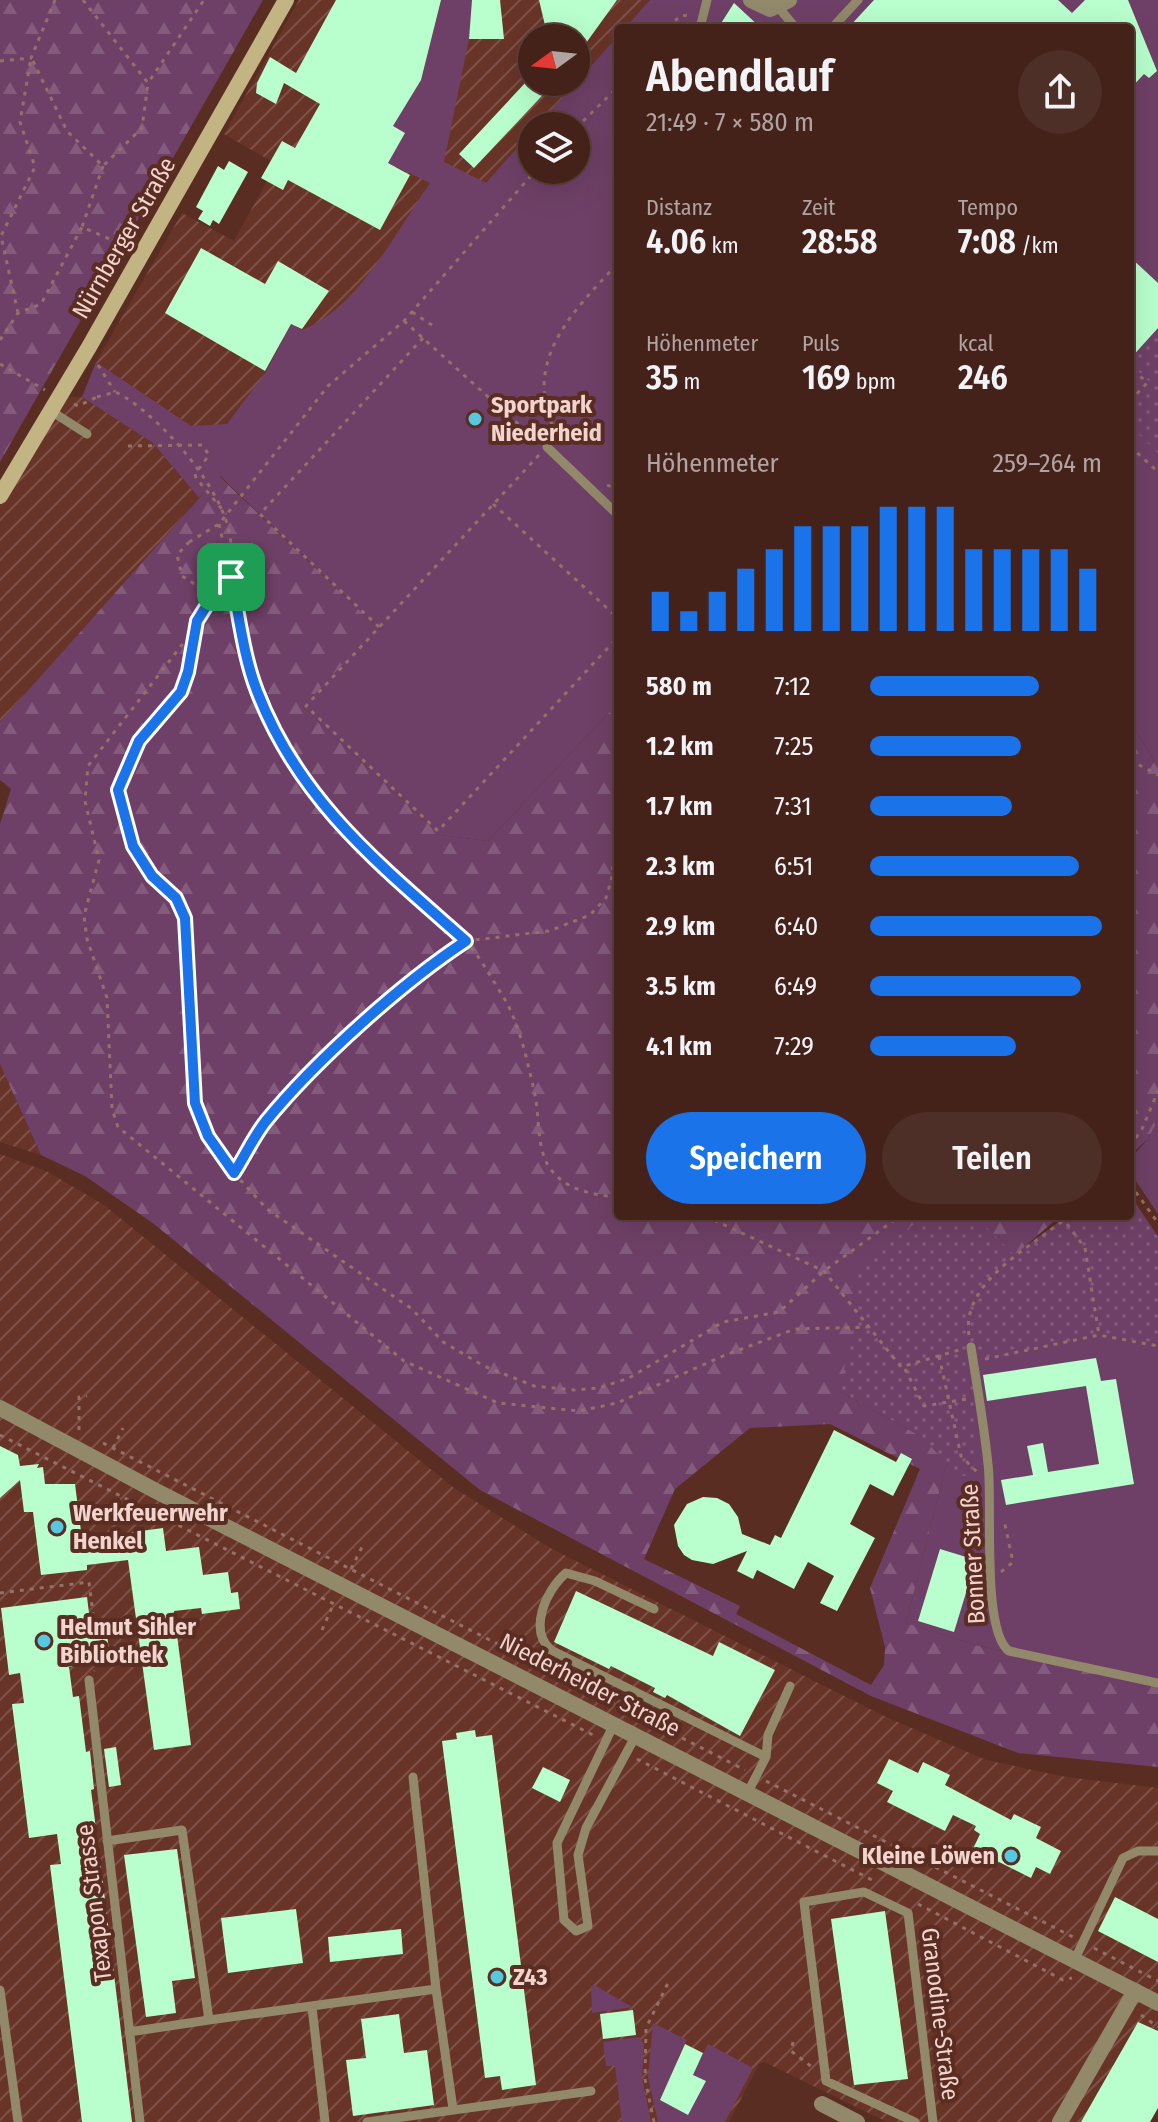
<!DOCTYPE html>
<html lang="de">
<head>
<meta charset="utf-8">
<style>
  :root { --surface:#44221a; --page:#4e2f27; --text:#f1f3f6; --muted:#afa4a2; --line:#5c3f39; --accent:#1a73e8 }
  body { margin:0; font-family:"Fira Sans Condensed",sans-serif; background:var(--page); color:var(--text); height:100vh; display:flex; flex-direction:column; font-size:30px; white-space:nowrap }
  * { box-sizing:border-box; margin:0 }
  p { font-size:26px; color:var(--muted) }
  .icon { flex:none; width:44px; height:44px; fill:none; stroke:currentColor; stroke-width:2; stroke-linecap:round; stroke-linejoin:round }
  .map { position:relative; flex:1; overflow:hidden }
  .side { position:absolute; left:614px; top:24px; width:520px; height:1196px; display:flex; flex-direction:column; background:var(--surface); border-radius:8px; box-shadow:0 8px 32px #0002,0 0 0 2px var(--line) }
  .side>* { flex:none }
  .needle { width:52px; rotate:255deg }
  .controls { position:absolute; left:518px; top:24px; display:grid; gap:16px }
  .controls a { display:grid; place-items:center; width:72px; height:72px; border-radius:50%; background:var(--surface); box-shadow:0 8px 32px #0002,0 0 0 2px var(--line); font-size:40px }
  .pin { position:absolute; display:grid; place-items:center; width:68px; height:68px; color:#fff; margin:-34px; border-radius:16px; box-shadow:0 4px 12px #0006 }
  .round { display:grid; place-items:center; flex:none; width:84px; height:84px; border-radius:42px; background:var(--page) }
  .overview { display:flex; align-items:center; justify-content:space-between; height:136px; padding:0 32px }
  h1 { font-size:44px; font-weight:600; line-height:60px }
  .figures { display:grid; grid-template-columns:repeat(3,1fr); gap:12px; height:136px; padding:8px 32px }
  .figures div { display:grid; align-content:center }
  .figures b { font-size:34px; font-weight:600 }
  .figures small { font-size:22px; font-weight:400 }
  .figures p { font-size:22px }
  .chart { height:224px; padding:16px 32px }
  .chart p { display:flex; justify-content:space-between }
  .chart svg { width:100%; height:144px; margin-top:8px; stroke:var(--accent); stroke-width:6 }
  .button { display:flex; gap:16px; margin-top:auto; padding:16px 32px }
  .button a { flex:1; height:92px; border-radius:48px; background:var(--accent); color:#fff; font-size:32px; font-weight:600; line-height:92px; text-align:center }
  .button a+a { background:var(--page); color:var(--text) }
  ul { padding:0 32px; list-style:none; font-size:26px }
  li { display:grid; grid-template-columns:128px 96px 1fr; align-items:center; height:60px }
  li i { height:20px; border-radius:10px; background:var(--accent) }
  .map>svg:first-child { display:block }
  .industrial { fill:url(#industrial-furrows); fill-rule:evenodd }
  .grass { fill:#6f4067 }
  .forest { fill:url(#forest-firs); fill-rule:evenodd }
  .park { fill:url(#park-dots) }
  .building { fill:#b8ffcd }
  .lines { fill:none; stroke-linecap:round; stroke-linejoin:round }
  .path { stroke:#966f66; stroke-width:3; stroke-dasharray:4 6; stroke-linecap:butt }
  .service { stroke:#92896b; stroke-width:9 }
  .minor { stroke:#92896b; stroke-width:16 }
  .tertiary { stroke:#92896b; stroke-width:16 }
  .secondary { stroke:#c3b484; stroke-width:16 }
  .path-bridge { stroke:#966f66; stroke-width:3; stroke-dasharray:4 6; stroke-linecap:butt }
  .route-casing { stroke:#fff; stroke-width:16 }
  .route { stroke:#1a73e8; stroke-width:10 }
  .poi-dot { fill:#56c9e1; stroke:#5a2d23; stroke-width:3 }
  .labels { text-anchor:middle; stroke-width:8; stroke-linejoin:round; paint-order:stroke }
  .street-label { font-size:24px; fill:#f1d4cd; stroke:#5a2d23 }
  .poi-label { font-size:24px; font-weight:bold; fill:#f1d4cd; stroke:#5a2d23; text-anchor:start }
</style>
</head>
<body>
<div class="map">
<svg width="1158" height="2122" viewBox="0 0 1158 2122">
  <defs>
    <pattern id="industrial-furrows" width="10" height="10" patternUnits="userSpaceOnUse" patternTransform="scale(2)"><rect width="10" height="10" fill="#693428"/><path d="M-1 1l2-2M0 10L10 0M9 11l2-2" fill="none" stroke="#7f5046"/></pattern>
    <pattern id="forest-firs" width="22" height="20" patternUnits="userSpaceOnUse" patternTransform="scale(2)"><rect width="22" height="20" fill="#6f4067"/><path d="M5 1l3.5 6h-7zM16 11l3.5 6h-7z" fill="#845b7c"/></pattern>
    <pattern id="park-dots" width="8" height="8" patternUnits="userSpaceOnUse" patternTransform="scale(2)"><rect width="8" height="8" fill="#6f4067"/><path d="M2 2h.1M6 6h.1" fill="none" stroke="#845b7c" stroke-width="1.8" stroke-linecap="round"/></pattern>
  </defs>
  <rect width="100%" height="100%" fill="#5a2d23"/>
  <path class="industrial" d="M299 0H657L632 28H618V43L543 126H532V139L231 466 191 426 96 362 182 213 234 241 267 181 271 161 224 134ZM532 38H576V82H532Z
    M61 397H82L153 443 199 498 0 722V501Z
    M0 1064 41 1155 0 1142Z
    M0 1154 48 1172 104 1205 454 1488 552 1549 886 1717 986 1760 1066 1777 1158 1788V2107L1149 2122H887L764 2062 759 2064 729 2122H0Z"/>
  <path class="grass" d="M441 0H472L469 39 444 162 486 183 532 131V170H576V126H537L618 36V703L488 841 440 835 303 707 376 626 220 476 199 498 153 443 82 397 96 362 191 426 227 424 266 372 291 324 302 330C358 309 396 231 430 183L388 163 393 126 421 80Z
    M650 0H1158V768L1130 720V28H625Z
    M1158 1120V1214L1130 1172V1159L1148 1139Z
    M1130 1195 1158 1237V1687L975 1645 906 1623 947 1462 850 1336 1014 1256 1067 1216H1130Z
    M591 1986H596L639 2011 633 2007 592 2013Z
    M653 2023 687 2040 677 2060 695 2069 708 2044 753 2068 725 2122H658L648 2077Z
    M639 2037 644 2044 642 2078 651 2122H622L615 2066H606L603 2042Z"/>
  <path class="forest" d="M0 0H263L0 462Z
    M219 476 377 627 303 707 440 835 488 841 618 703V1216H1060L1014 1256 839 1391 922 1437 947 1462 906 1623 975 1645 1158 1687V1767L1018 1753 871 1696 480 1490 154 1224 85 1176 41 1155 0 1064V824L11 789 0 780V722ZM830 1424 920 1469 870 1588 885 1647 884 1665 871 1685 736 1614 740 1606 644 1559 675 1489 750 1428Z
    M1130 720 1158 768V1120L1148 1139 1130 1155Z"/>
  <path class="park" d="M1158 328V453L1130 426V406L1151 383 1136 369 1130 371V359Z
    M1130 1195 1158 1237V1343L1099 1335 973 1362 978 1476H958L922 1437 839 1391 854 1323 856 1267 925 1216H975L1014 1255 1067 1216H1130Z"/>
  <path class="building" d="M336 0H441L421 80 393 126 405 133 388 163 410 175 380 230 288 180 283 190 261 178 282 141 295 148 320 104 284 83 276 104 256 93 257 83 270 57 296 73Z
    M472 0H500L504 39H469Z
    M539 0H617L576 57V38H548Z
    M874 0H1058L1072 13 1085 0H1128L1157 71 1149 78 1144 74 1130 89V28H848Z
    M734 3 761 28H718Z
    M526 82H555L474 168 459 154Z
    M229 161 248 172 219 224 213 220 210 226 198 219 203 211 196 207 218 166 224 170Z
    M201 248 265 284 278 261 329 291 302 329 291 324 265 371 165 313Z
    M1130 257 1158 283V328L1130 359Z
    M1096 1358 1101 1381 1116 1379 1134 1484 1006 1505 1001 1480 1033 1475 1027 1446 1043 1443 1048 1472 1099 1464 1086 1386 987 1401 983 1375Z
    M834 1430 896 1462 901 1453 912 1459 893 1496 870 1484 850 1524 875 1538 837 1611 820 1603 834 1576 808 1562 794 1589 757 1570 753 1579 737 1571 747 1551 713 1564 692 1560 684 1555 678 1546 674 1525 687 1504 703 1497 717 1498 729 1504 738 1517 742 1534 770 1545 775 1535 781 1538Z
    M0 1446 18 1455 20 1466 39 1464 37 1468 43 1467 45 1484H75L82 1539 163 1528 166 1551 199 1547 203 1575 228 1572 231 1593 238 1592 240 1609 202 1614 201 1608 174 1611 191 1745 154 1750 128 1560 87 1565V1570L41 1575 33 1512H24L20 1480 0 1498Z
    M940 1549 976 1560 954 1632 918 1621Z
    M576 1591 713 1656 719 1642 775 1670 740 1736 667 1695 665 1698 653 1692 655 1688 611 1666 609 1669 554 1642Z
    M87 1597 91 1629 106 1627 110 1658 69 1667 73 1697 79 1696 86 1752 90 1751 94 1789 91 1790 96 1829 93 1830 97 1859H100L132 2122H82L50 1865 61 1864 57 1834 29 1838 12 1704 24 1703 20 1673 9 1675 1 1608Z
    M475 1730 476 1737 492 1735 536 2085 502 2090 500 2076 485 2078 442 1741 457 1739 456 1733Z
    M116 1747 121 1785 109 1787 104 1749Z
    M889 1759 918 1773 923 1762 950 1775 945 1785 1011 1820 1014 1814 1041 1827 1036 1838 1061 1851 1050 1874 1036 1867 1031 1878 973 1849 980 1834 974 1830 976 1826 953 1815 945 1831 887 1802 893 1791 877 1783Z
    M543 1767 570 1780 560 1802 532 1788Z
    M177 1849 195 1978 172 1981 176 2013 146 2017 124 1855Z
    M1115 1897 1158 1919V1962L1098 1931Z
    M296 1909 303 1963 228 1973 221 1918Z
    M885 1911 908 2079 854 2085 831 1919Z
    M401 1929 403 1954 330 1962 328 1937Z
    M633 2010 636 2035 603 2039 600 2014Z
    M399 2014 404 2053 427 2050 434 2105 353 2116 346 2060 366 2058 361 2019Z
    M1138 2022 1158 2031V2108L1150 2122H1081Z
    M685 2044 703 2053 693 2075 706 2081 688 2115 660 2100Z"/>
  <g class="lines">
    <path class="path" d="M83 0 148 83 204 0
      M668 28 680 16 690 15
      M0 61 31 58 55 0
      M33 61 67 131 103 166 142 128 148 83
      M576 128 618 87
      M103 166 82 227 128 247
      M412 312 435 327
      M18 313 1 236 35 167 20 122 31 58
      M404 321 537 441
      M0 340 18 313 41 304 82 227
      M0 364 45 390
      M98 365 115 392
      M1130 401 1147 383 1136 372
      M74 404 78 406 97 397
      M561 442C516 366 570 315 618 263
      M128 446 202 445 209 455 195 474 196 478 226 514
      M1130 446 1158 472
      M539 455 306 706 438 831 618 637
      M607 485 618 490
      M493 504 618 618
      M219 524C234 589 240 662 270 723 294 770 324 813 362 850 395 882 436 908 467 942 481 959 492 979 504 998 520 1025 528 1064 535 1095 540 1119 536 1152 552 1171 568 1191 595 1195 618 1197
      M189 542 219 524 328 386 404 321 536 170
      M231 577 212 597 197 621 188 672 181 692 139 741 118 790 133 846 152 876 176 898 185 918 193 1077 195 1103 208 1136 234 1173 267 1209 412 1309 443 1342 484 1366 534 1386 574 1390 599 1388 629 1378 723 1322 779 1312 824 1271 900 1216
      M379 627 260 514 423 338
      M195 628 88 766 85 801 99 860 84 916 87 939 107 998 112 1109 118 1127 404 1361 498 1403 579 1411 617 1403 723 1356 795 1329 870 1327
      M1130 760 1158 775
      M1130 1146 1142 1129 1158 1091
      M235 1173 264 1124 291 1092 433 963 466 941 549 931 590 915 606 898 612 877 618 805
      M1130 1184 1158 1223
      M705 1216 824 1271 901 1367 959 1350
      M1067 1216 1064 1220 1085 1248 1099 1335
      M969 1335C961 1283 1029 1248 1064 1220
      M939 1356 961 1456 977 1472
      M985 1359 1099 1335 1158 1346
      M905 1369 924 1406 967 1399
      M79 1430V1397L87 1396
      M0 1435 595 1736
      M103 1443 745 1770
      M113 1448 123 1428
      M351 1569 362 1547
      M1001 1572 1013 1562 1004 1520
      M0 1593 89 1582 99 1662 94 1671
      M322 1630 333 1605
      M637 1759 872 1880
      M766 1781 1073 1937
      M918 1904 1063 1980 1072 1978
      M1094 1948 1158 1981
      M1141 2015 1158 2027
      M793 2042 791 2051 812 2067
      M654 2122 645 2079 646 2028 669 1981"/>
    <path class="service" d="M779 8 794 26
      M700 28 707 0
      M832 28 858 0
      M51 411 87 434
      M547 447 618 515
      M971 1347C977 1386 984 1425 988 1464 993 1500 981 1631 1009 1651L1158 1683
      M654 1609 595 1581 566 1573C546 1590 528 1630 551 1650L766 1757
      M89 1680 140 2122
      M614 1724 557 1843 564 1920 576 1931 588 1926 578 1855 586 1828 636 1735
      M413 1777 436 1989
      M748 1792 766 1757 768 1735 790 1686
      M107 1841 182 1830 209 2020 436 1989 453 2109
      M1075 1959 1123 1858 1138 1851H1158
      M0 1990 18 2122
      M312 2007 325 2122
      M129 2032 209 2020
      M367 2122 591 2091
      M915 2122 826 2081 804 1902 864 1892 908 1913 933 2122"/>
    <path class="minor" d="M751 0 770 9 789 0
      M822 2104 857 2122
      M1060 2122 1135 1991"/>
    <path class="tertiary" d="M0 1408 156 1491 1158 2003"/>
    <path class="secondary" d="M0 496 89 347 286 0"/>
    <path class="path-bridge" d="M97 397 115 392C160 411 275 539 213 583L196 585 182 576 177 555 189 542"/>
  </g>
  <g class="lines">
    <defs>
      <path id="route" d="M231 577C239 614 243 655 257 691 299 801 380 865 466 941 402 983 315 1061 266 1121 254 1136 245 1156 234 1173L208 1136 195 1103 185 918 176 898 152 876 133 846 118 790 139 741 181 692 188 672 197 621 212 597Z"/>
    </defs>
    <use href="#route" class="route-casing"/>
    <use href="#route" class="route"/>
  </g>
  <g class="poi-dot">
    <circle cx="475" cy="419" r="8"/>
    <circle cx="57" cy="1527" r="8"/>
    <circle cx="44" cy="1641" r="8"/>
    <circle cx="1011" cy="1856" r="8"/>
    <circle cx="497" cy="1977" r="8"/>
  </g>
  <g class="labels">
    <g class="street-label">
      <text transform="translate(124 238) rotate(-60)" y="8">Nürnberger Straße</text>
      <text transform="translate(973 1554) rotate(-93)" y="8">Bonner Straße</text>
      <text transform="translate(590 1685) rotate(27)" y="8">Niederheider Straße</text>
      <text transform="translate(94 1903) rotate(-97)" y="8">Texapon Strasse</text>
      <text transform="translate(940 2014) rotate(83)" y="8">Granodine-Straße</text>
    </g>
    <g class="poi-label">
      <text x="491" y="413">Sportpark<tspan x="491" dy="28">Niederheid</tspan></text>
      <text x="73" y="1521">Werkfeuerwehr<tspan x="73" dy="28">Henkel</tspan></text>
      <text x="60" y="1635">Helmut Sihler<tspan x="60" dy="28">Bibliothek</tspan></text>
      <text x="995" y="1864" text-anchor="end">Kleine Löwen</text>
      <text x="513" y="1985">Z43</text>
    </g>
  </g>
</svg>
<div class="controls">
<a><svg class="needle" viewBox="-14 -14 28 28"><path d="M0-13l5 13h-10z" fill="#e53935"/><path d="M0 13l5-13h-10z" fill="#afa4a2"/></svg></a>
<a><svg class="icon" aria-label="layers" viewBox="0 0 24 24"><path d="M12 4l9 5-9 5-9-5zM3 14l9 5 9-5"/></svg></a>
</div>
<div class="pin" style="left:231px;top:577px;background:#1e9e55"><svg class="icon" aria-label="arrive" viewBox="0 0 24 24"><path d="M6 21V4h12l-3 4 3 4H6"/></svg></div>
<section class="side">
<div class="overview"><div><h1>Abendlauf</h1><p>21:49 · 7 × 580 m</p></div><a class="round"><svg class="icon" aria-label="share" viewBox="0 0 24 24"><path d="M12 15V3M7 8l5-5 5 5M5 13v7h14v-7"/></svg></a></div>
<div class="figures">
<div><p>Distanz</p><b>4.06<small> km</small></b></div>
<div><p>Zeit</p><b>28:58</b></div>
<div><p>Tempo</p><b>7:08<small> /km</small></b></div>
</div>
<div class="figures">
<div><p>Höhenmeter</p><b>35<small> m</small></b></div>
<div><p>Puls</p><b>169<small> bpm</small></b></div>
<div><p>kcal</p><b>246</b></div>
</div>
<div class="chart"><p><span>Höhenmeter</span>259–264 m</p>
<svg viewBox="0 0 160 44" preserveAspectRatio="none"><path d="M5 44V32M15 44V38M25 44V32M35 44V25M45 44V19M55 44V12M65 44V12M75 44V12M85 44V6M95 44V6M105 44V6M115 44V19M125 44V19M135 44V19M145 44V19M155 44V25"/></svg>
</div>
<ul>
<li><b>580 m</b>7:12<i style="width:73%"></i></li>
<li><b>1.2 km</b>7:25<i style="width:65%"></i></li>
<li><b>1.7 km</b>7:31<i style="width:61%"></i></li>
<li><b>2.3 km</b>6:51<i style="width:90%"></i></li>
<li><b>2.9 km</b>6:40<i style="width:100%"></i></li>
<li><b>3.5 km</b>6:49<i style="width:91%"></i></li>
<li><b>4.1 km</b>7:29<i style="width:63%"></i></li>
</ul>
<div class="button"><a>Speichern</a><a>Teilen</a></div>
</section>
</div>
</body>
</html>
